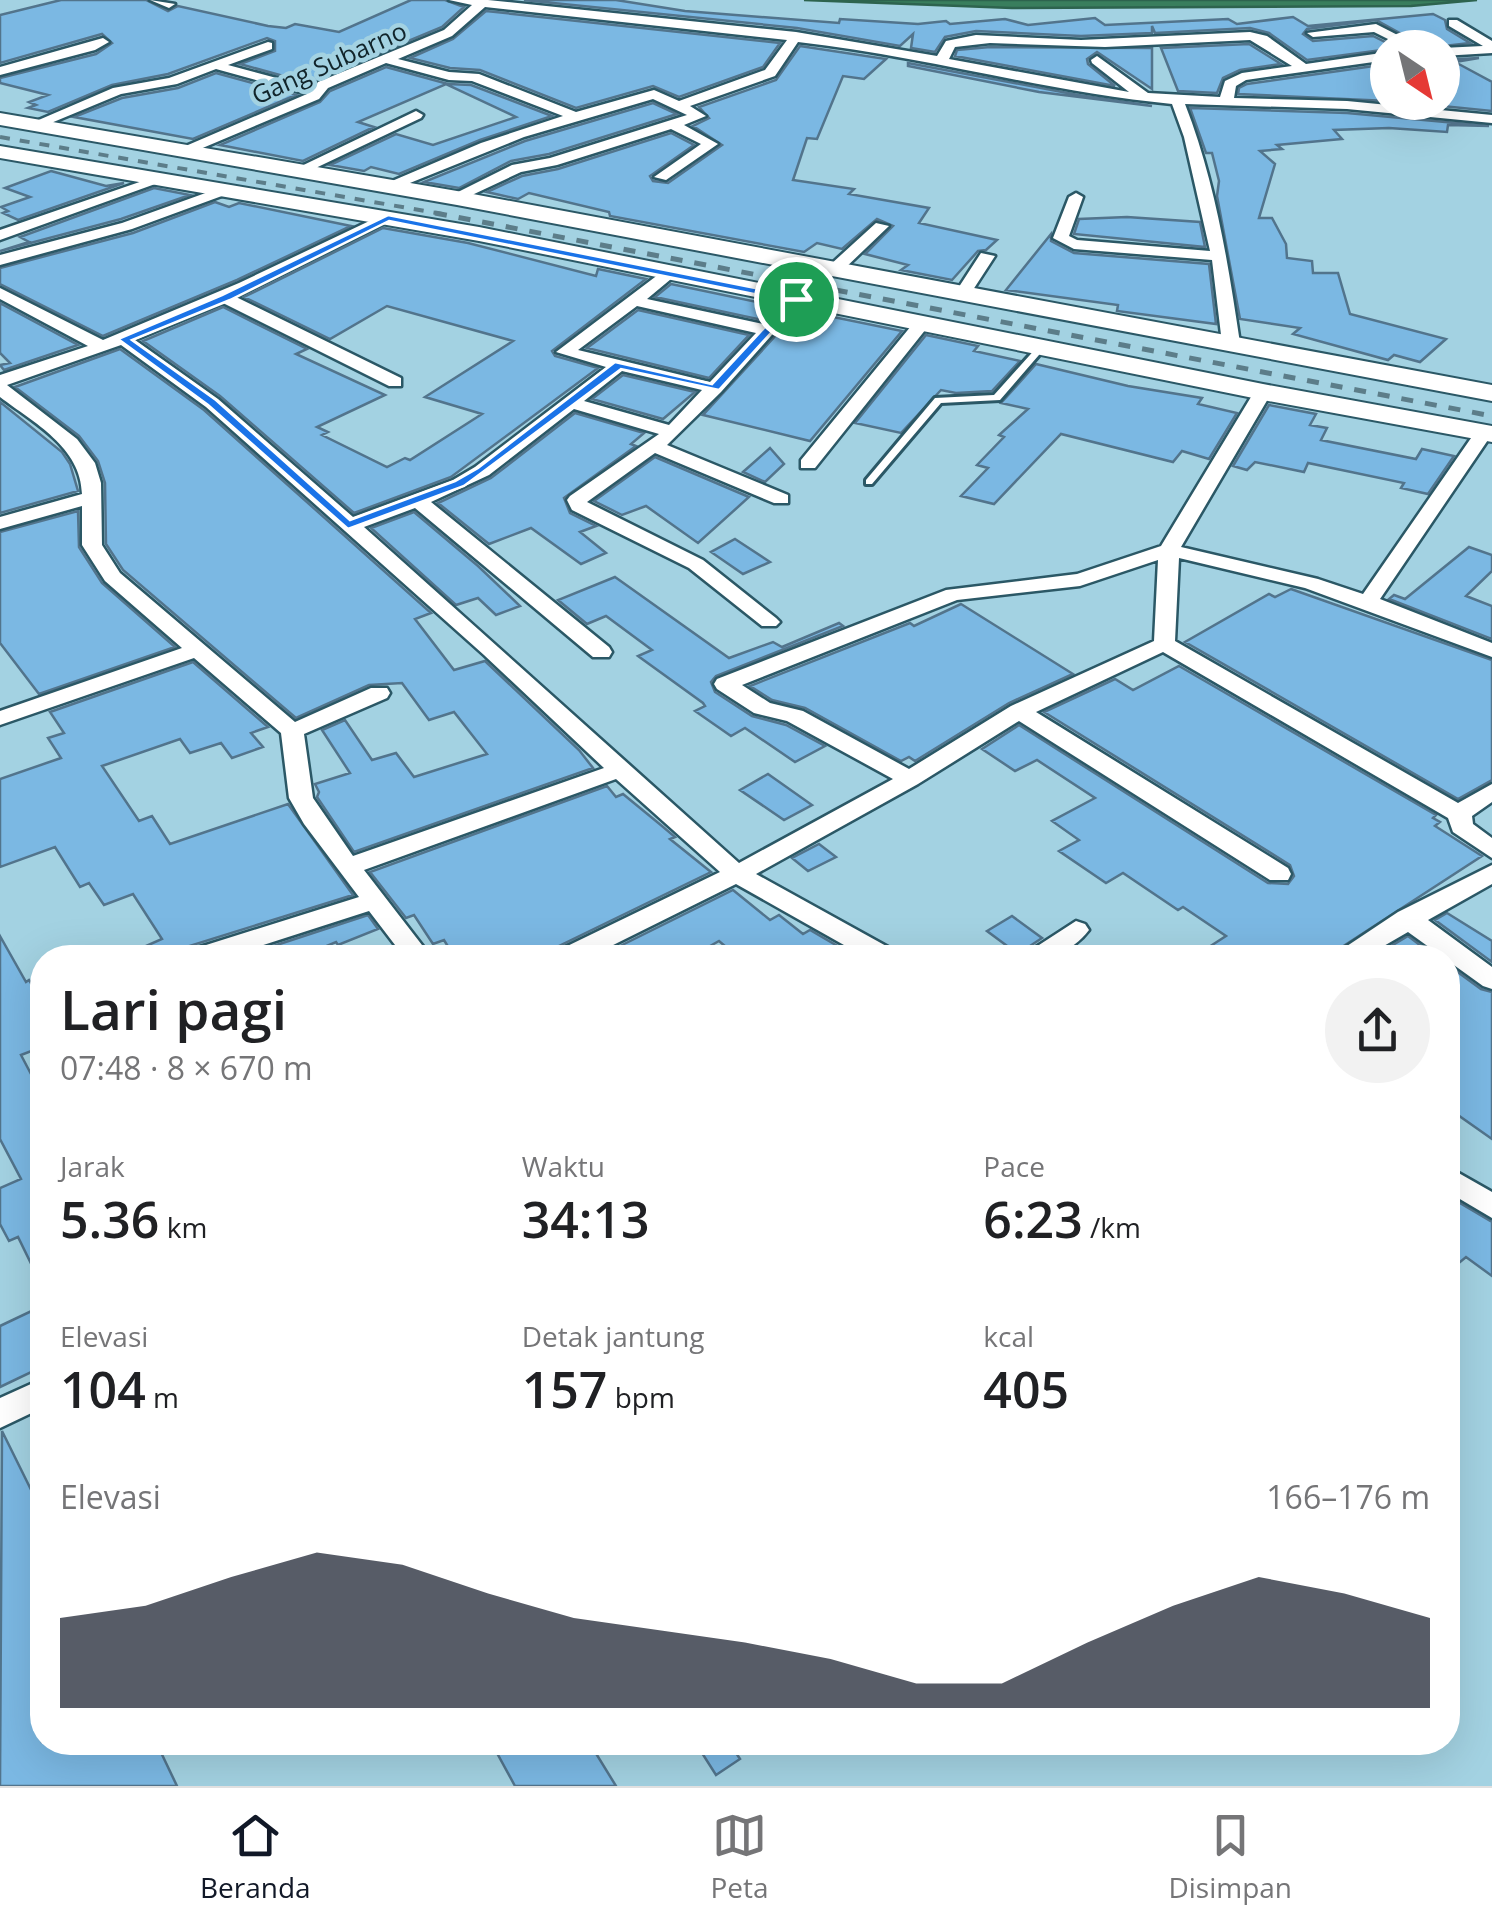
<!DOCTYPE html>
<html lang="id">
<head>
<meta charset="utf-8">
<style>
  :root { --surface:#fff; --page:#f2f2f2; --text:#202124; --muted:#757577; --line:#e0e0e0; --accent:#111827 }
  body { margin:0; font-family:"Open Sans",sans-serif; background:var(--page); color:var(--text); height:100vh; display:flex; flex-direction:column; font-size:38px; white-space:nowrap }
  * { box-sizing:border-box; margin:0 }
  p { font-size:32px; color:var(--muted) }
  .icon { flex:none; width:55px; height:55px; fill:none; stroke:currentColor; stroke-width:2; stroke-linecap:round; stroke-linejoin:round }
  .map { position:relative; flex:1; overflow:hidden }
  .drawer { position:absolute; left:30px; top:945px; width:1430px; height:810px; display:flex; flex-direction:column; background:var(--surface); border-radius:40px; box-shadow:0 10px 40px #0002 }
  .drawer>* { flex:none }
  .needle { width:65px; rotate:145deg }
  .buttons { position:absolute; left:1370px; top:30px; display:grid; gap:20px }
  .buttons a { display:grid; place-items:center; width:90px; height:90px; border-radius:50%; background:var(--surface); box-shadow:0 10px 40px #0002; font-size:50px }
  .pin { position:absolute; display:grid; place-items:center; width:85px; height:85px; color:#fff; margin:-42px; border:5px solid #fff; border-radius:50%; box-shadow:0 2px 10px #0007 }
  .round { display:grid; place-items:center; flex:none; width:105px; height:105px; border-radius:52px; background:var(--page) }
  .overview { display:flex; align-items:center; justify-content:space-between; height:170px; padding:0 30px }
  h1 { font-size:55px; font-weight:600; line-height:75px }
  .stats { display:grid; grid-template-columns:repeat(3,1fr); gap:15px; height:170px; padding:10px 30px }
  .stats div { display:grid; align-content:center }
  .stats b { font-size:50px; font-weight:600 }
  .stats small { font-size:28px; font-weight:400 }
  .stats p { font-size:28px }
  .chart { height:280px; padding:20px 30px }
  .chart p { display:flex; justify-content:space-between }
  .chart svg { width:100%; height:180px; margin-top:10px; fill:var(--accent); opacity:.7 }
  .menu { display:flex; justify-content:space-around; align-items:center; height:140px; border-top:2px solid var(--line); background:var(--surface); font-size:28px; color:var(--muted) }
  .menu a { display:grid; justify-items:center; gap:5px }
  .menu .current { color:var(--accent) }
  .map>svg:first-child { display:block }
  .water { fill:#397e5d; stroke:#2d634e; stroke-width:2.5 }
  .building { fill:#7bb8e3; stroke:#52748c; stroke-width:2.5 }
  .lines { fill:none; stroke-linecap:round; stroke-linejoin:round }
  .lane-casing { stroke:#2b5866; stroke-width:6 }
  .street-casing { stroke:#2b5866; stroke-width:5 }
  .secondary-casing { stroke:#2b5866; stroke-width:4 }
  .lane { fill:#fff; fill-rule:evenodd }
  .street { fill:#fff; fill-rule:evenodd }
  .secondary { fill:#fff; fill-rule:evenodd }
  .rail-far1 { stroke:#5c7d89; stroke-width:4; stroke-dasharray:10 10; stroke-linecap:butt }
  .rail { stroke:#5c7d89; stroke-width:5; stroke-dasharray:12 12; stroke-linecap:butt }
  .route { fill:#1a73e8; stroke:#fff; stroke-width:2.5; fill-rule:evenodd }
  .labels { text-anchor:middle; stroke-width:9; stroke-linejoin:round; paint-order:stroke }
  .far-street-label { font-size:25px; fill:#11242a; stroke:#a3d2e2 }
</style>
</head>
<body>
<div class="map">
<svg width="1492" height="1786" viewBox="0 0 1492 1786">
  <rect width="100%" height="100%" fill="#a3d2e2"/>
  <path class="water" d="M804 0H1477L1411 6 1012 8Z"/>
  <path class="building" d="M61 0H146L168 11 178 6 268 26 286 28 295 24 339 32 411 0H445L464 7 442 27 317 79 312 84 240 64 275 51V41L267 38 168 74 112 85 48 112 28 108 36 105 29 102 48 95 0 83V78L96 54 112 43 102 34 0 63V15Z
    M524 0H616L685 11 839 23 840 19 918 24 946 21 950 24 1005 19 1028 25 1095 18 1105 25 1228 19 1237 24 1293 17 1308 26 1433 14 1445 20 1447 29 1470 43 1427 48 1376 20 1307 29 1303 34 1313 41 1373 36 1397 48 1307 60 1269 33 1250 28 1155 33 1152 26V33L1081 36 976 31 945 37 935 52 911 48 913 34 900 46 797 28Z
    M486 11 780 43 763 67 679 97 653 86 576 108 480 70 450 68 410 58 453 39Z
    M1249 44 1281 64 1240 70 1223 78 1217 93 1178 91 1161 48Z
    M800 46 886 59 864 79 843 76 817 139 807 138 793 180 854 189 849 194 929 208 919 223 997 240 986 250 978 251 952 280 901 270 908 265 865 254 893 226 877 219 842 249 817 243 804 252 610 216 609 212 529 193 518 199 487 192 522 176 558 169 671 133 694 145 650 176 653 181 668 183 722 145 693 126 709 118 699 107 776 80Z
    M990 47 1152 48V89L1097 52 1087 59 1088 64 1115 86 955 56 957 50Z
    M1479 58 1455 62 1492 82V111L1402 102H1442V60Z
    M908 63 1078 95 1152 106 1039 92 908 66Z
    M1388 64V101L1238 94 1239 88 1247 84Z
    M386 67 448 84 471 85 552 116 480 140 399 174 371 167 364 171 330 165 396 134 433 145 516 117 446 84 358 122 374 127 303 161 220 145 320 102 330 91Z
    M216 73 296 95 193 139 74 117 122 98 178 88Z
    M653 103 677 114 549 154 511 161 459 188 424 182 525 141Z
    M1190 108 1347 113 1489 126 1448 125 1447 132 1389 128 1334 130 1342 139 1277 145 1282 149 1260 151 1275 164 1259 218H1272L1286 244 1287 258 1312 261 1313 273H1338L1350 314 1446 339 1420 362 1394 355 1388 360 1293 334 1300 328 1240 319 1217 196 1219 181 1212 153H1206Z
    M51 171 106 186 124 183 18 220 3 213 8 211 1 207 30 197 5 188Z
    M154 188 190 195 121 219 0 251 29 242 20 237Z
    M215 202 229 207 239 203 351 226 237 280 103 336 0 284V268L133 233Z
    M1127 217 1200 222 1205 247 1074 234 1079 219Z
    M383 228 468 243 596 276 598 269 646 279 552 351 555 356 598 368 451 477 354 513 220 396 143 341 223 307 307 349 296 354 385 395 317 427 328 432 322 435 387 467 405 458 410 460 482 414 425 397 513 341 387 306 330 339 244 297Z
    M1051 234V241L1074 253 1209 264 1216 324 1117 311 1118 305 1006 290Z
    M671 284 766 304 776 305 762 320 655 297Z
    M0 303 78 345 4 370 0 365 10 363 0 353Z
    M638 310 749 335 709 378 587 348Z
    M799 310 902 331 810 441 703 415Z
    M926 335 978 346 974 351 1020 361 992 391 956 393 941 390 901 433 855 423Z
    M120 349 204 410 431 613 415 619 454 670 485 661 579 750 593 768 354 852 317 797 319 792 315 784 350 773 322 730 345 720 372 760 396 753 414 777 487 754 454 712 429 720 402 683 369 685 296 718 123 570 106 544 105 483 98 461 79 436 15 387Z
    M1036 364 1128 386 1202 398 1198 404 1237 413 1209 459 1182 451 1173 462 1061 434 994 504 961 496 988 468 977 465 1004 437 999 435 1028 409 1001 403Z
    M623 375 695 392 663 419 592 399Z
    M0 402 62 452 70 464 78 491 0 513Z
    M1269 405 1316 414 1310 425 1327 428 1321 440 1416 459 1422 449 1454 456 1428 494 1401 488 1404 483 1308 463 1304 472 1255 462 1247 470 1233 466Z
    M575 413 644 433 631 444 636 446 564 498 570 513 596 526 580 532 606 553 581 564 531 528 489 544 438 503 491 478Z
    M770 448 784 464 765 482 743 472Z
    M655 457 749 497 698 543 646 506 622 515 594 501Z
    M78 511 79 547 102 583 175 647 39 694 0 643V532Z
    M414 512 478 566 520 606 496 615 478 598 456 605 371 528Z
    M735 539 770 562 743 574 711 552Z
    M1469 547 1492 555V571L1466 596 1492 606V639L1389 599 1394 595 1405 599Z
    M615 577 729 658 773 642 782 647 839 623 843 626 716 676 711 682 715 692 752 716 786 725 825 746 795 762 745 728 731 736 695 711 705 706 703 703 638 656 652 650 606 616 587 624 558 600Z
    M1291 589 1492 660V780L1458 799 1185 642 1269 594 1275 597Z
    M961 604 1073 674 1009 703 915 761 909 757 901 761 805 708 772 700 750 686 910 623 914 626Z
    M193 662 268 727 251 733 263 747 232 758 221 743 190 753 180 739 102 766 139 821 152 816 170 844 288 804 353 895 183 948 177 958H119L162 939 133 894 104 905 89 883 80 887 55 847 0 867V779L61 758 48 738 64 733 50 712Z
    M1179 666 1436 815 1433 818 1440 822 1435 826 1482 856 1325 958H1269L1257 949 1243 958H1192L1226 936 1183 907 1178 910 1123 873 1106 883 1059 851 1079 840 1052 821 1095 798 1037 760 1015 771 982 749 1019 725 1268 883 1288 884 1294 876 1290 865 1044 712 1115 679 1133 690Z
    M768 774 812 805 784 820 740 790Z
    M607 786 616 797 623 794 662 826 675 837 670 839 711 872 553 949 548 958H491L488 952 455 958 444 940 433 944 414 915 406 918 370 872Z
    M819 844 836 857 808 871 792 858Z
    M733 890 770 920 779 915 803 934 810 930 858 958H739L719 941 689 958H596Z
    M1447 913 1492 941V962L1435 920Z
    M368 915 378 929 338 945 336 942 298 958H237Z
    M1012 916 1042 938 1018 954 987 931Z
    M0 936 26 982 29 980 34 988 42 985V1047L21 1055 42 1095V1286L18 1237 9 1241 0 1224V1188L21 1179 0 1139Z
    M1408 936 1437 958H1371Z
    M1448 965 1481 989 1492 992V1139L1448 1108Z
    M1448 1196 1492 1222V1276L1466 1257 1448 1272Z
    M42 1306V1367L0 1387V1326Z
    M2 1431 42 1512V1742H156L177 1786H0Z
    M491 1742H589L616 1786H515Z
    M695 1742H729L740 1759 716 1775Z"/>
  <g class="lines">
    <defs>
      <path id="lane" d="M1038 346 1045 348 1000 400 941 403 872 484H866V480L935 398 994 395Z"/>
      <path id="street" d="M150 0 175 4 169 8Z
        M449 0H488L796 32 937 56 946 41 976 35 1081 40 1250 32 1267 36 1306 64 1388 52V60L1246 80 1236 86 1234 98 1347 101 1492 115V123L1347 109 1185 104C1215 181 1228 262 1240 343L1231 348 1222 343 1212 260 1074 249 1053 238 1069 197 1076 193 1083 197 1069 236 1077 240 1210 251 1184 137 1172 104C1046 92 924 56 798 42L775 76 690 106 706 116 684 125 718 144 666 180 654 177 701 144 671 129 557 165 521 172 457 202 452 201V195L512 165 550 158 687 115 653 99 524 137 390 191 385 190V184L481 143 563 116 472 81 449 80 386 63 328 88 319 99 186 155 179 151 181 148 307 94 216 69 177 84 121 94 39 128 27 125 113 88 169 78 268 42 272 43V49L228 65 314 88 318 82 444 30 472 5ZM485 7 787 40 765 70 679 101 654 90 576 112 479 74 449 72 398 59 452 36ZM1250 40 1292 66 1242 73 1225 81 1220 97 1148 93 1097 56 1091 60 1092 63 1129 92 949 59 955 47 990 43 1105 47Z
        M1449 20H1457L1492 41V53L1442 56V48L1483 46 1449 26Z
        M1376 24 1423 48H1406L1374 32 1313 37 1307 33Z
        M103 38 109 42 95 50 0 75V67Z
        M416 111 423 115 421 118 303 174 291 171Z
        M157 176 169 179 0 240V230Z
        M225 186 230 187V193L132 229 0 265V255L122 223Z
        M382 215 395 218 236 297 401 378V386H389L223 303 135 340 218 399 353 517 453 480 475 467 606 367 556 352 663 271 677 274 647 299 763 324 790 296 804 299 721 392 667 445 788 495V503H774L655 453 587 502 703 560 776 618 780 622 776 626H762L689 568 572 510 567 500 570 496 659 434 574 409 489 475 431 502 609 647 612 652 609 657H593L415 508 364 527 739 863 893 779 787 721 754 713 717 689 714 684 717 679 946 590 1077 574 1161 546 1254 392 1263 387 1272 392 1181 547 1318 579 1363 594 1478 428H1490L1492 434 1380 599 1492 643V657L1305 588 1179 558 1175 641 1458 803 1492 784V802L1472 816 1473 824 1492 838V858L1453 832 1448 818 1163 652 1036 712 1288 868 1291 874 1288 880H1270L1019 721 918 784 756 874 897 952 901 958H867L736 884 587 958H551L555 952 720 872 616 779 364 870 432 958H405L369 911 223 958H180L184 952 359 897 304 824 289 798 281 733 194 658 0 725V711L182 648 105 581 82 545V506L0 529V517L82 494C81 447 34 423 0 397V375L88 346 0 299V288L103 340 239 283ZM637 306 756 333 710 382 578 350ZM121 345 206 407 484 655 604 768 353 856 313 798 304 734 387 698 390 693 387 688H371L295 722 120 573 102 545 101 483 95 463 77 439 7 385ZM622 371 702 390 669 425 584 401ZM1158 560 1154 641 1011 706 909 769 803 711 770 703 742 685 957 600 1080 586Z
        M876 223 889 226 842 271H830V265Z
        M981 253 995 256 969 296H957L955 293Z
        M916 320 930 324 815 468H801V460Z
        M1492 865V884L1428 920 1492 967V989L1483 986 1408 932 1363 958H1329L1398 912Z
        M1076 921 1085 924 1089 930C1071 954 1047 958 1019 958Z
        M1448 1167 1492 1192V1218L1448 1192Z
        M42 1379V1408L0 1428V1398Z"/>
      <path id="secondary" d="M0 113 457 191 1492 385V401L457 205 0 125Z
        M0 146 479 227 1263 384 1492 426V442L1263 400 479 241 0 158Z"/>
    </defs>
    <use href="#lane" class="lane-casing"/>
    <use href="#street" class="street-casing"/>
    <use href="#secondary" class="secondary-casing"/>
    <use href="#lane" class="lane"/>
    <use href="#street" class="street"/>
    <use href="#secondary" class="secondary"/>
    <path class="rail-far1" d="M0 137 448 215"/>
    <path class="rail" d="M435 213 1492 416"/>
  </g>
  <path class="route" d="M388 215 796 296 802 299 719 390 621 369 464 486 348 529 208 405 118 339 222 295ZM389 221 789 301 712 384 615 362 478 468 455 481 350 520 216 400 132 340 230 300Z"/>
  <g class="labels">
    <g class="far-street-label">
      <text transform="translate(329 63) rotate(-24)" y="9">Gang Subarno</text>
    </g>
  </g>
</svg>
<div class="buttons">
<a><svg class="needle" viewBox="-14 -14 28 28"><path d="M0-13l5 13h-10z" fill="#e53935"/><path d="M0 13l5-13h-10z" fill="#757577"/></svg></a>
</div>
<div class="pin" style="left:796px;top:299px;background:#1e9e55"><svg class="icon" aria-label="arrive" viewBox="0 0 24 24"><path d="M6 21V4h12l-3 4 3 4H6"/></svg></div>
<section class="drawer">
<div class="overview"><div><h1>Lari pagi</h1><p>07:48 · 8 × 670 m</p></div><a class="round"><svg class="icon" aria-label="share" viewBox="0 0 24 24"><path d="M12 15V3M7 8l5-5 5 5M5 13v7h14v-7"/></svg></a></div>
<div class="stats">
<div><p>Jarak</p><b>5.36<small> km</small></b></div>
<div><p>Waktu</p><b>34:13</b></div>
<div><p>Pace</p><b>6:23<small> /km</small></b></div>
</div>
<div class="stats">
<div><p>Elevasi</p><b>104<small> m</small></b></div>
<div><p>Detak jantung</p><b>157<small> bpm</small></b></div>
<div><p>kcal</p><b>405</b></div>
</div>
<div class="chart"><p><span>Elevasi</span>166–176 m</p>
<svg viewBox="0 0 160 44" preserveAspectRatio="none"><path d="M0 44V22L10 19L20 12L30 6L40 9L50 16L60 22L70 25L80 28L90 32L100 38L110 38L120 28L130 19L140 12L150 16L160 22V44z"/></svg>
</div>
</section>
</div>
<nav class="menu">
<a class="current"><svg class="icon" aria-label="home" viewBox="0 0 24 24"><path d="M3 11l9-7 9 7M6 9v11h12V9"/></svg>Beranda</a>
<a><svg class="icon" aria-label="map" viewBox="0 0 24 24"><path d="M3 6l6-2 6 2 6-2v14l-6 2-6-2-6 2zM9 4v14M15 6v14"/></svg>Peta</a>
<a><svg class="icon" aria-label="saved" viewBox="0 0 24 24"><path d="M7 4h10v16l-5-4-5 4z"/></svg>Disimpan</a>
</nav>
</body>
</html>
